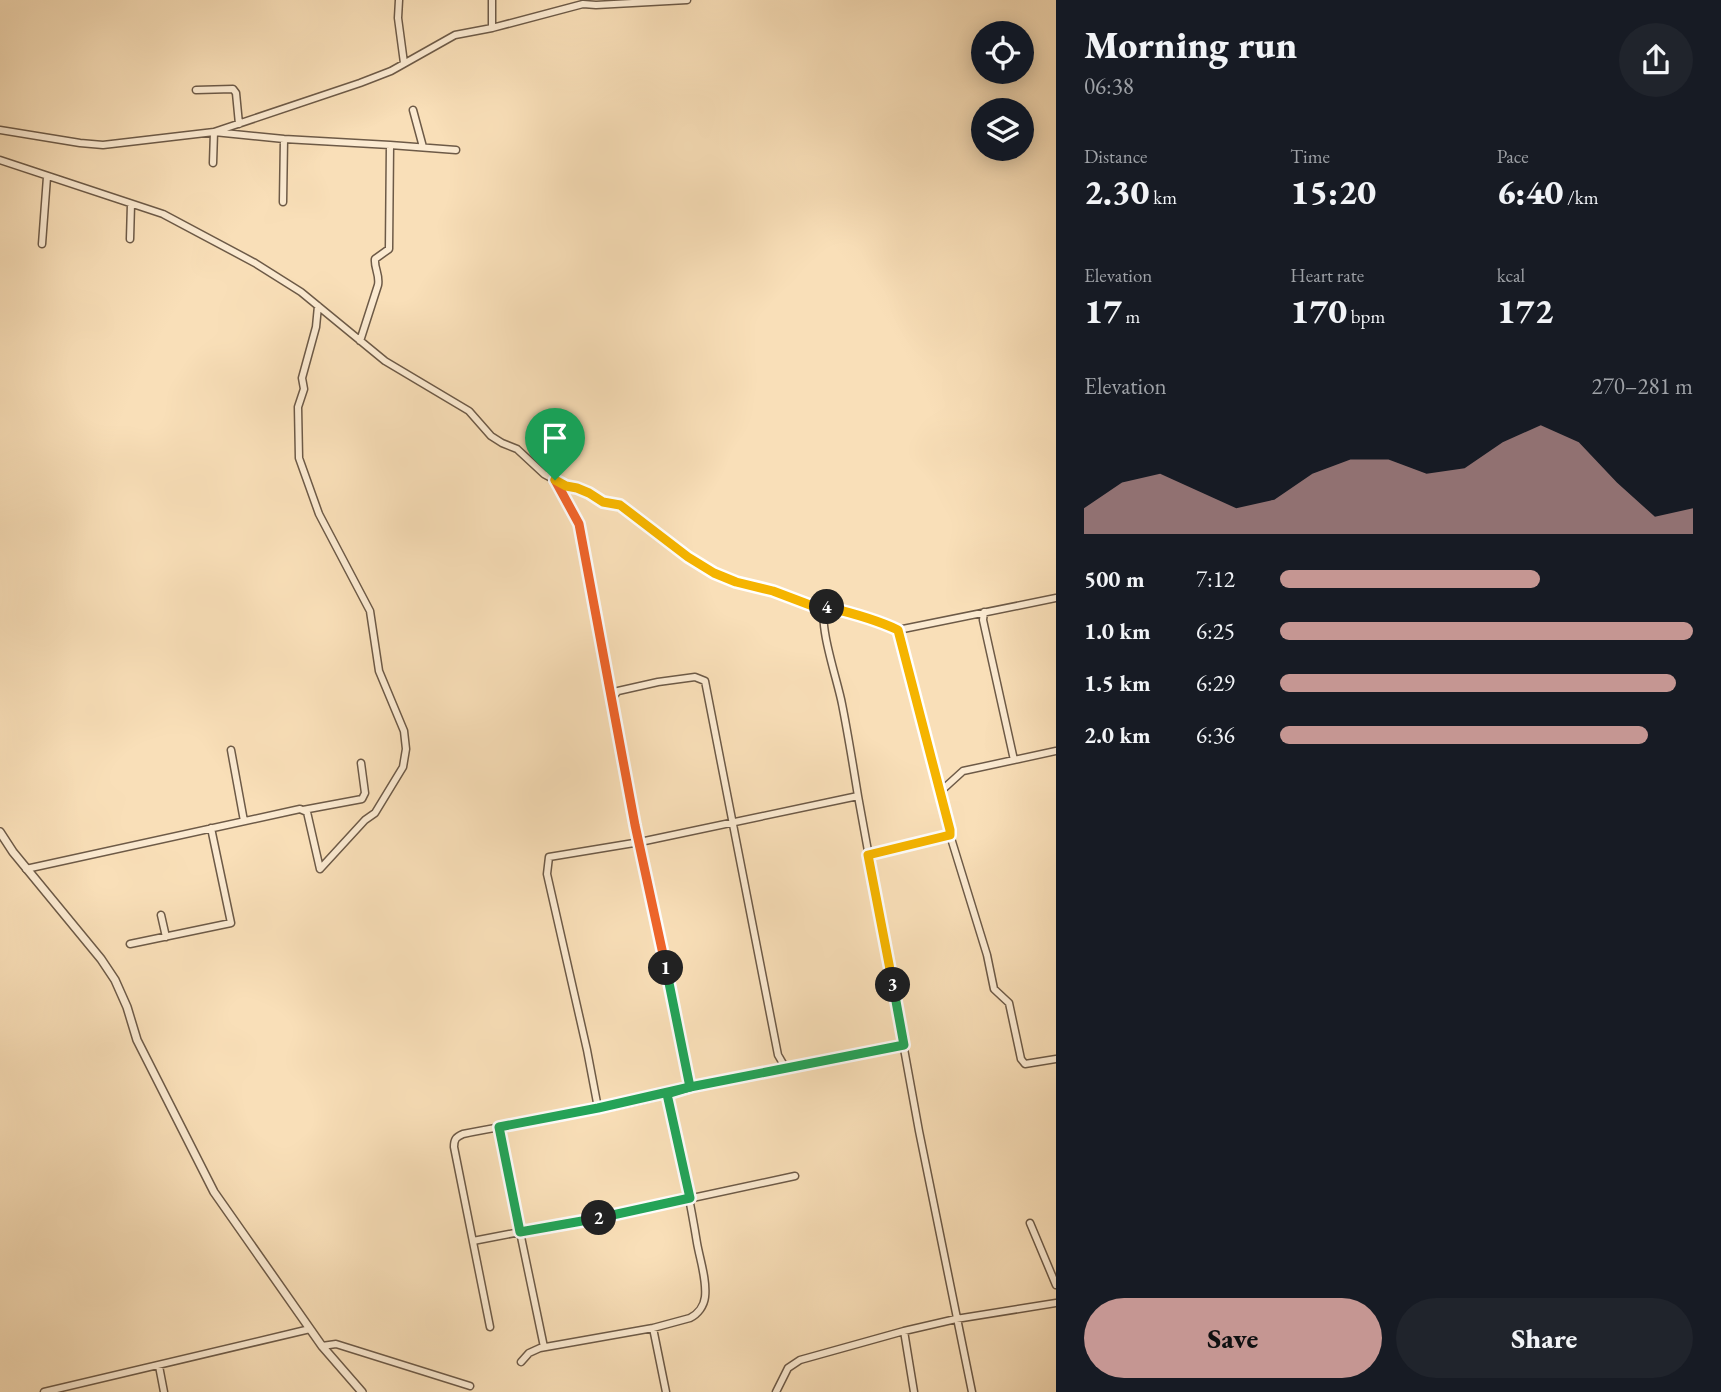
<!DOCTYPE html>
<html lang="en">
<head>
<meta charset="utf-8">
<style>
  :root { --surface:#171b24; --page:#20242c; --text:#f1f3f6; --muted:#9ea1a6; --accent:#c59692 }
  body { margin:0; font-family:"EB Garamond",serif; background:var(--page); color:var(--text); height:100vh; display:flex; flex-direction:column; font-size:26px; white-space:nowrap }
  * { box-sizing:border-box; margin:0 }
  p { font-size:23px; color:var(--muted) }
  .icon { flex:none; width:38px; height:38px; fill:none; stroke:currentColor; stroke-width:2; stroke-linecap:round; stroke-linejoin:round }
  .map { position:relative; flex:1; overflow:hidden }
  .panel { display:flex; flex-direction:column; background:var(--surface); width:665px }
  .panel>* { flex:none }
  .controls { position:absolute; left:971px; top:21px; display:grid; gap:14px }
  .controls a { display:grid; place-items:center; width:63px; height:63px; border-radius:50%; background:var(--surface); box-shadow:0 4px 18px #0003; font-size:35px }
  .pin { position:absolute; display:grid; place-items:center; width:60px; height:60px; color:#fff; margin:-72px -30px; border-radius:50% 50% 50% 0; rotate:-45deg; box-shadow:0 0 7px #0007 }
  .pin .icon { rotate:45deg }
  .km { position:absolute; width:35px; height:35px; margin:-18px; border-radius:50%; background:#222; color:#fff; font-size:19px; line-height:35px; text-align:center }
  .round { display:grid; place-items:center; flex:none; width:74px; height:74px; border-radius:37px; background:var(--page) }
  .headline { display:flex; align-items:center; justify-content:space-between; height:119px; padding:0 28px }
  h1 { font-size:38px; font-weight:800; line-height:52px }
  .figures { display:grid; grid-template-columns:repeat(3,1fr); gap:10px; height:119px; padding:7px 28px }
  .figures div { display:grid; align-content:center }
  .figures b { font-size:35px; font-weight:800 }
  .figures small { font-size:19px; font-weight:400 }
  .figures p { font-size:19px }
  .chart { height:196px; padding:14px 28px }
  .chart p { display:flex; justify-content:space-between }
  .chart svg { width:100%; height:126px; margin-top:7px; fill:var(--accent); opacity:.7 }
  .primary-button { display:flex; gap:14px; margin-top:auto; padding:14px 28px }
  .primary-button a { flex:1; height:80px; border-radius:42px; background:var(--accent); color:#111; font-size:28px; font-weight:800; line-height:80px; text-align:center }
  .primary-button a+a { background:var(--page); color:var(--text) }
  ul { padding:0 28px; list-style:none; font-size:23px }
  li { display:grid; grid-template-columns:112px 84px 1fr; align-items:center; height:52px }
  li i { height:18px; border-radius:9px; background:var(--accent) }
  main { display:flex; flex:1; min-height:0 }
  .map>svg:first-child { display:block }
  .lines { fill:none; stroke-linecap:round; stroke-linejoin:round }
  .minor-casing { stroke:#6d5a47; stroke-width:9 }
  .tertiary-casing { stroke:#6d5a47; stroke-width:10 }
  .minor { stroke:#fbead1; stroke-width:6 }
  .tertiary { stroke:#fbead1; stroke-width:7 }
  .split-1-casing { stroke:#fff; stroke-width:14 }
  .split-2-casing { stroke:#fff; stroke-width:14 }
  .split-3-casing { stroke:#fff; stroke-width:14 }
  .split-4-casing { stroke:#fff; stroke-width:14 }
  .split-5-casing { stroke:#fff; stroke-width:14 }
  .split-1 { stroke:#f0652b; stroke-width:9 }
  .split-2 { stroke:#22a559; stroke-width:9 }
  .split-3 { stroke:#22a559; stroke-width:9 }
  .split-4 { stroke:#f5b400; stroke-width:9 }
  .split-5 { stroke:#f5b400; stroke-width:9 }
</style>
</head>
<body>
<main>
<div class="map">
<svg width="1056" height="1392" viewBox="0 0 1056 1392">
  <rect width="100%" height="100%" fill="#f9dfb8"/>
  <filter id="stains"><feTurbulence type="fractalNoise" baseFrequency=".00286" numOctaves="4"/><feColorMatrix values="0 0 0 0 .2 0 0 0 0 .09 0 0 0 0 .02 0 0 0 .5 -.17"/></filter>
  <radialGradient id="worn" r=".72"><stop offset=".6" stop-color="#630" stop-opacity="0"/><stop offset="1" stop-color="#630" stop-opacity=".3"/></radialGradient>
  <g class="lines">
    <defs>
      <path id="minor" d="M399 0 398 18 404 63
        M492 28 583 4 596 5 687 0
        M196 90 233 89 236 93 239 124
        M413 110 423 147
        M0 130 80 143 103 145 214 132 360 83 391 71 455 35 492 28V0
        M390 145 456 150
        M0 160 163 214 255 263 301 292 385 361 469 411 491 436 502 443 517 449 544 474 566 486 577 487 589 493 603 502 620 505 688 557 714 573 735 582 773 591 810 605 871 618 898 630
        M213 163 214 132 284 139 390 145 389 249 375 259C374 268 380 275 378 285L360 341
        M283 202 284 139
        M130 239 131 204
        M42 244 47 177
        M318 306 316 327 302 378 304 389 298 407 299 458 319 514 370 611 379 671 404 731 406 749 403 767 375 813 365 820 320 869
        M555 480 579 524 635 825 640 842 858 796 919 1131 972 1392
        M825 607C818 625 838 682 842 704 848 734 853 765 858 796
        M984 612 983 620 1014 760
        M611 699 618 691 658 682 695 677 705 681 778 1055 785 1067
        M231 750 244 821
        M941 791 963 771 1056 751
        M303 810 362 799 365 793 361 763
        M950 835 940 787 898 630 1056 598
        M868 855 950 835 987 955 994 989 1009 1003 1021 1059 1025 1064 1056 1059
        M26 869 300 809 307 812 320 869
        M161 915 166 937
        M130 944 231 923 211 828
        M690 1087 904 1045
        M499 1127 520 1232 576 1223 795 1176
        M1030 1223 1056 1285
        M473 1241 520 1232 544 1347
        M490 1327 454 1147C454 1139 456 1137 463 1134 538 1119 616 1110 690 1087L640 842 549 857 547 874 587 1050 598 1108
        M653 1328 666 1392
        M904 1331 914 1392
        M322 1346 336 1344 470 1386
        M521 1362 529 1353 540 1348 653 1328 690 1318C698 1314 704 1306 705 1297 707 1280 700 1260 697 1243 689 1193 678 1143 667 1094
        M159 1366 164 1392
        M44 1392 310 1329
        M776 1392 788 1368 800 1360 904 1331 956 1319 1056 1303"/>
      <path id="tertiary" d="M0 832 13 852 101 959 115 980 127 1007 137 1040 214 1192 322 1346 362 1392"/>
    </defs>
    <use href="#minor" class="minor-casing"/>
    <use href="#tertiary" class="tertiary-casing"/>
    <use href="#minor" class="minor"/>
    <use href="#tertiary" class="tertiary"/>
  </g>
  <g class="lines">
    <defs>
      <path id="split-1" d="M555 480 579 524 635 825 666 968"/>
      <path id="split-2" d="M599 1218 520 1232 499 1127 598 1108 690 1087 666 968"/>
      <path id="split-3" d="M599 1218 690 1198 667 1094 690 1087 904 1045 893 985"/>
      <path id="split-4" d="M827 607C852 613 875 619 898 630L950 830V835L868 855 893 985"/>
      <path id="split-5" d="M555 480 566 486 577 488 589 493 603 502 620 505 688 557 714 573 736 582 773 591 810 605 827 607"/>
    </defs>
    <use href="#split-1" class="split-1-casing"/>
    <use href="#split-2" class="split-2-casing"/>
    <use href="#split-3" class="split-3-casing"/>
    <use href="#split-4" class="split-4-casing"/>
    <use href="#split-5" class="split-5-casing"/>
    <use href="#split-1" class="split-1"/>
    <use href="#split-2" class="split-2"/>
    <use href="#split-3" class="split-3"/>
    <use href="#split-4" class="split-4"/>
    <use href="#split-5" class="split-5"/>
  </g>
  <rect width="100%" height="100%" filter="url(#stains)"/>
  <rect width="100%" height="100%" fill="url(#worn)"/>
</svg>
<div class="controls">
<a><svg class="icon" aria-label="locate" viewBox="0 0 24 24"><circle cx="12" cy="12" r="6"/><path d="M12 2v4M12 18v4M2 12h4M18 12h4"/></svg></a>
<a><svg class="icon" aria-label="layers" viewBox="0 0 24 24"><path d="M12 4l9 5-9 5-9-5zM3 14l9 5 9-5"/></svg></a>
</div>
<div class="pin" style="left:555px;top:480px;background:#1e9e55"><svg class="icon" aria-label="arrive" viewBox="0 0 24 24"><path d="M6 21V4h12l-3 4 3 4H6"/></svg></div>
<b class="km" style="left:666px;top:968px">1</b>
<b class="km" style="left:599px;top:1218px">2</b>
<b class="km" style="left:893px;top:985px">3</b>
<b class="km" style="left:827px;top:607px">4</b>
</div>
<section class="panel">
<div class="headline"><div><h1>Morning run</h1><p>06:38</p></div><a class="round"><svg class="icon" aria-label="share" viewBox="0 0 24 24"><path d="M12 15V3M7 8l5-5 5 5M5 13v7h14v-7"/></svg></a></div>
<div class="figures">
<div><p>Distance</p><b>2.30<small> km</small></b></div>
<div><p>Time</p><b>15:20</b></div>
<div><p>Pace</p><b>6:40<small> /km</small></b></div>
</div>
<div class="figures">
<div><p>Elevation</p><b>17<small> m</small></b></div>
<div><p>Heart rate</p><b>170<small> bpm</small></b></div>
<div><p>kcal</p><b>172</b></div>
</div>
<div class="chart"><p><span>Elevation</span>270–281 m</p>
<svg viewBox="0 0 160 44" preserveAspectRatio="none"><path d="M0 44V35L10 26L20 23L30 29L40 35L50 32L60 23L70 18L80 18L90 23L100 21L110 12L120 6L130 12L140 26L150 38L160 35V44z"/></svg>
</div>
<ul>
<li><b>500 m</b>7:12<i style="width:63%"></i></li>
<li><b>1.0 km</b>6:25<i style="width:100%"></i></li>
<li><b>1.5 km</b>6:29<i style="width:96%"></i></li>
<li><b>2.0 km</b>6:36<i style="width:89%"></i></li>
</ul>
<div class="primary-button"><a>Save</a><a>Share</a></div>
</section>
</main>
</body>
</html>
